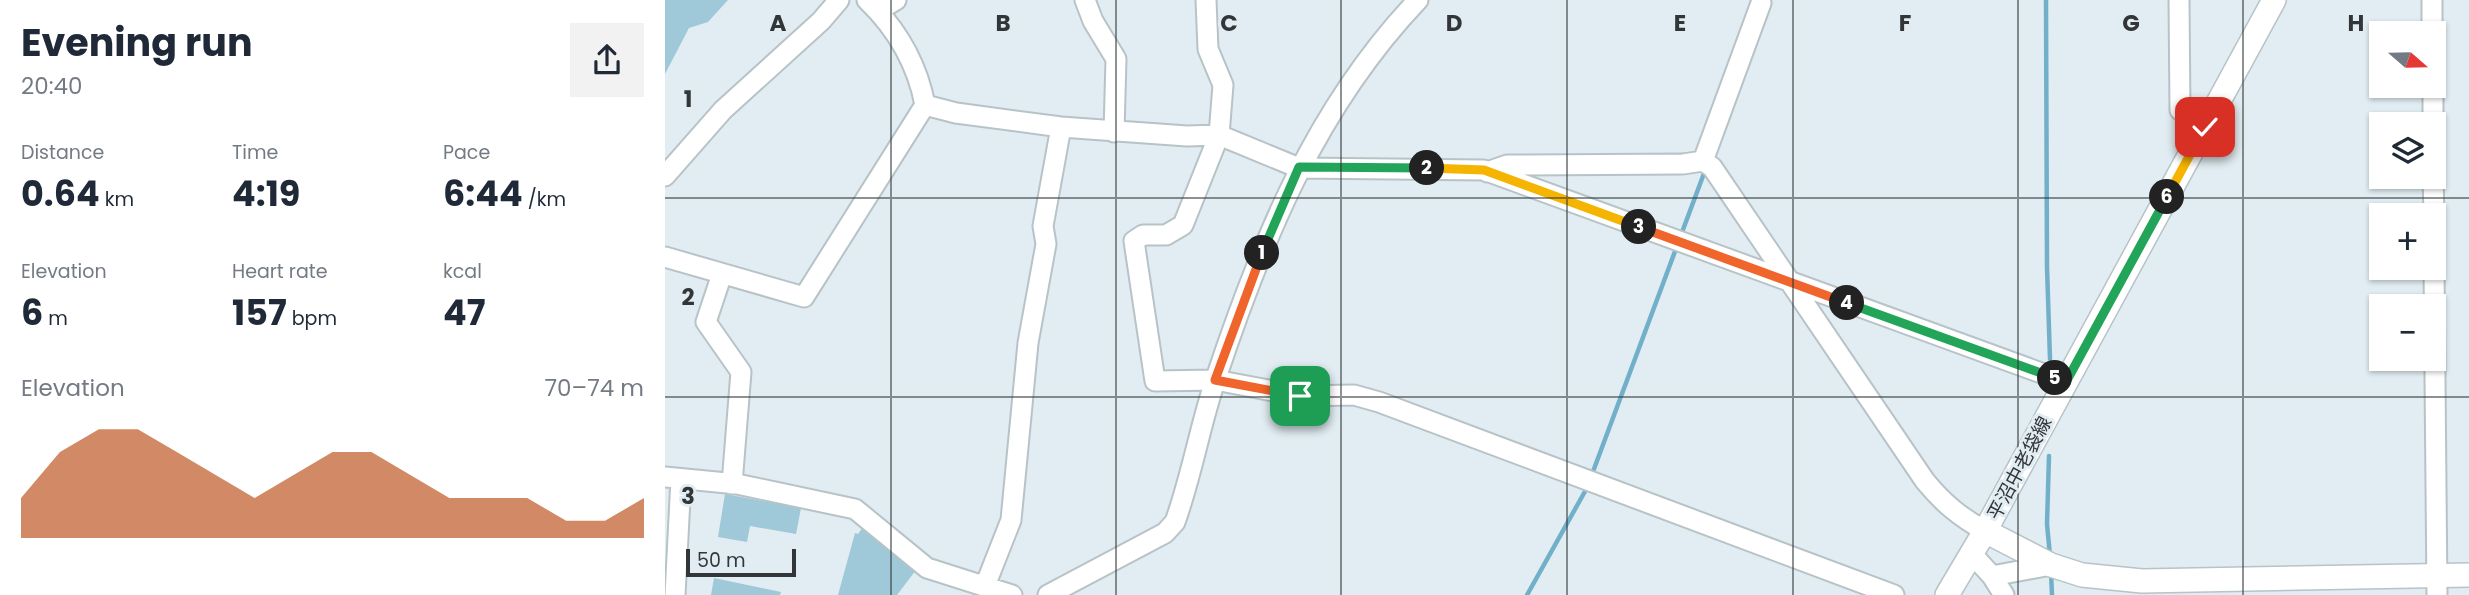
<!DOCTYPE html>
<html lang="en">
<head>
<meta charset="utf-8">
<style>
  :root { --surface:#fff; --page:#f2f2f3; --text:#1f2937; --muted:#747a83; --accent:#be5a25 }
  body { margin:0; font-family:Poppins,"Noto Sans JP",sans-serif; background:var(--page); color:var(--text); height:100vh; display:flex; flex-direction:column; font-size:26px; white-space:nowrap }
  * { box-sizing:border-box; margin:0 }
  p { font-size:23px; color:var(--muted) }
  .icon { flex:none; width:38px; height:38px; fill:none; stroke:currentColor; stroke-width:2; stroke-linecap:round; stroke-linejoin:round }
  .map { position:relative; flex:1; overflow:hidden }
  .side { display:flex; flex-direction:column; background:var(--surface); width:665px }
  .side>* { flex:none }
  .needle { width:46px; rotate:110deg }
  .fabs { position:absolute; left:1704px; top:21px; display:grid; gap:14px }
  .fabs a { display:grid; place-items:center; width:77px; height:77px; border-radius:0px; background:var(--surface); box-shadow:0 2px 5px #0004; font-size:35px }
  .scale { position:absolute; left:21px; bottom:18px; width:110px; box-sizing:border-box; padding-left:7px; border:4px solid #323638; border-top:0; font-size:19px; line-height:24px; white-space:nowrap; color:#323638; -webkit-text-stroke:5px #e1edf2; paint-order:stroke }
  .pin { position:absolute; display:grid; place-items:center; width:60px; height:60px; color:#fff; margin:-30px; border-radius:14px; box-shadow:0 4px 10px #0006 }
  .km { position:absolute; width:35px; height:35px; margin:-18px; border-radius:50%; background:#222; color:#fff; font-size:19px; line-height:35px; text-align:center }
  .round { display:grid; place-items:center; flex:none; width:74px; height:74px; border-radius:0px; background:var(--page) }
  .headline { display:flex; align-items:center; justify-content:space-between; height:119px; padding:0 21px }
  h1 { font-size:38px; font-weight:700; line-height:52px }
  .figures { display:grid; grid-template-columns:repeat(3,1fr); gap:10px; height:119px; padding:7px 21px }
  .figures div { display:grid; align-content:center }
  .figures b { font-size:35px; font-weight:700 }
  .figures small { font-size:19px; font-weight:400 }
  .figures p { font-size:19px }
  .chart { height:196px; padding:14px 21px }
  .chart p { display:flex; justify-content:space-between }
  .chart svg { width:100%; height:126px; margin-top:7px; fill:var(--accent); opacity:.7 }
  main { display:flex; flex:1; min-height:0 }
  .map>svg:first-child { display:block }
  .green { fill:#9fc8d9 }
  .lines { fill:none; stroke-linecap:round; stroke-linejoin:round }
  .stream { stroke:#72b0c9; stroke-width:4.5 }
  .minor-casing { stroke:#b7c3c7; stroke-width:23 }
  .major-casing { stroke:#b7c3c7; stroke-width:26 }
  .minor { stroke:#fff; stroke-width:19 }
  .major { stroke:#fff; stroke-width:23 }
  .split-1-casing { stroke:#fff; stroke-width:14 }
  .split-2-casing { stroke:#fff; stroke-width:14 }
  .split-3-casing { stroke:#fff; stroke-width:14 }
  .split-4-casing { stroke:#fff; stroke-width:14 }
  .split-5-casing { stroke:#fff; stroke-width:14 }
  .split-6-casing { stroke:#fff; stroke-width:14 }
  .split-7-casing { stroke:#fff; stroke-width:14 }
  .split-1 { stroke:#f0652b; stroke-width:9 }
  .split-2 { stroke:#22a559; stroke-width:9 }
  .split-3 { stroke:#f5b400; stroke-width:9 }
  .split-4 { stroke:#f0652b; stroke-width:9 }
  .split-5 { stroke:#22a559; stroke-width:9 }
  .split-6 { stroke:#22a559; stroke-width:9 }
  .split-7 { stroke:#f5b400; stroke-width:9 }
  .grid { fill:none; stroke:#323638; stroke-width:2; stroke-opacity:0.55 }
  .labels { text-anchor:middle; stroke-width:6; stroke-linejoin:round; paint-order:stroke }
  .street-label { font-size:19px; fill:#323638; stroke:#e1edf2 }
  .grid-label { font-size:23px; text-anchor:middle; font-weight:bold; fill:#323638; stroke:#e1edf2; stroke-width:6; stroke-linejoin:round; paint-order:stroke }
</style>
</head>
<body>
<main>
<section class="side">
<div class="headline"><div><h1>Evening run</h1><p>20:40</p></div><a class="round"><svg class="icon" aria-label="share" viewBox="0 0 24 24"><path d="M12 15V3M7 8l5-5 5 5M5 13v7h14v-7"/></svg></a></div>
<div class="figures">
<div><p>Distance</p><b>0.64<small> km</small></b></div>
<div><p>Time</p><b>4:19</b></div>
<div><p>Pace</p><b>6:44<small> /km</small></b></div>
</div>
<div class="figures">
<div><p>Elevation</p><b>6<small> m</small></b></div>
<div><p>Heart rate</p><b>157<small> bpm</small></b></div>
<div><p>kcal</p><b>47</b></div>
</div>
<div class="chart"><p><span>Elevation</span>70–74 m</p>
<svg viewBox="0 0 160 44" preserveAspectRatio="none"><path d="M0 44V30L10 14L20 6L30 6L40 14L50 22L60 30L70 22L80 14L90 14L100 22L110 30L120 30L130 30L140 38L150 38L160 30V44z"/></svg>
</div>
</section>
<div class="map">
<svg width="1804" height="595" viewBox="0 0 1804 595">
  <rect width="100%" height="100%" fill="#e1edf2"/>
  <path class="green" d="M0 0H63L43 22 24 28 0 74Z
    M60 494 136 508 131 534 85 526 82 542 53 537Z
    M198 527 251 570 232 595H173L190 533 193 534Z
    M49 578 116 592 115 595H46Z"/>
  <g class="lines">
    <path class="stream" d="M1381 0 1382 267 1385 359
      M1016 235 1041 168
      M1384 456 1382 524 1385 556
      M926 477 1012 246
      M1386 572 1387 595
      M862 595 923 486"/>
    <defs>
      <path id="minor" d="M202 0C232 29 252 63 260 105L291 113 396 127 522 136 554 135 634 168 819 170 1401 382
        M420 0 428 21 451 59 449 132
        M541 0 543 49 558 85 554 135 518 225 501 235H478L469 241 490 381 550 380 635 396 689 395 714 402 1229 595
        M1514 0 1515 110 1540 127
        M1767 0V33
        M213 11 231 0
        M1768 86V124
        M1038 161 1096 3
        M822 172 842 165 1018 164 1038 161 1047 167 1260 481C1278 503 1295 517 1320 531
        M0 176 58 110 156 21 174 0
        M1768 177 1769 215
        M0 257 139 297 260 105
        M1769 268 1772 595
        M57 274 41 322 76 372 67 484
        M0 477 72 484 190 509 262 568 347 595
        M1306 553 1327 576 1339 595
        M1327 576 1386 565
        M320 586 346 520 363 343 381 244 378 226 396 127
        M10 595 16 479
        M383 595 500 533 510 522C527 475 535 425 551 378 597 240 651 107 753 0"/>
      <path id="major" d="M1320 531 1386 565 1417 575 1477 581 1804 575
        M1282 595 1320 531 1609 0"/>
    </defs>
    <use href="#minor" class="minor-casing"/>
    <use href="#major" class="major-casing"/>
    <use href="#minor" class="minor"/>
    <use href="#major" class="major"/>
  </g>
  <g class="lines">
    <defs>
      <path id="split-1" d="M597 253 550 380 635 396"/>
      <path id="split-2" d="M597 253 634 167 762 168"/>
      <path id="split-3" d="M762 168 819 170 974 227"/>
      <path id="split-4" d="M974 227 1182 303"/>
      <path id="split-5" d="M1182 303 1390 378"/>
      <path id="split-6" d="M1390 378 1401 382 1502 197"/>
      <path id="split-7" d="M1502 197 1540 127"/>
    </defs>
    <use href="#split-1" class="split-1-casing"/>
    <use href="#split-2" class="split-2-casing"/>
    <use href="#split-3" class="split-3-casing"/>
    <use href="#split-4" class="split-4-casing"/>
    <use href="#split-5" class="split-5-casing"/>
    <use href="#split-6" class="split-6-casing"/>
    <use href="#split-7" class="split-7-casing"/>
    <use href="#split-1" class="split-1"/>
    <use href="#split-2" class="split-2"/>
    <use href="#split-3" class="split-3"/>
    <use href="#split-4" class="split-4"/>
    <use href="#split-5" class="split-5"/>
    <use href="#split-6" class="split-6"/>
    <use href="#split-7" class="split-7"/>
  </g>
  <path class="grid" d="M226 0V595M451 0V595M676 0V595M902 0V595M1128 0V595M1353 0V595M1578 0V595M0 198H1804M0 397H1804"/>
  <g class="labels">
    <g class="street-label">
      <text transform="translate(1354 468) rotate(-62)" y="7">平沼中老袋線</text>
    </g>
  </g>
  <g class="grid-label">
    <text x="113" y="31">A</text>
    <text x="338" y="31">B</text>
    <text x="564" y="31">C</text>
    <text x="789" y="31">D</text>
    <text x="1015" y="31">E</text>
    <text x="1240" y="31">F</text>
    <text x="1466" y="31">G</text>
    <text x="1691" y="31">H</text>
    <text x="23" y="107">1</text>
    <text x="23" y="305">2</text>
    <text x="23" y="504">3</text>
  </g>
</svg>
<div class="fabs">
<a><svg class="needle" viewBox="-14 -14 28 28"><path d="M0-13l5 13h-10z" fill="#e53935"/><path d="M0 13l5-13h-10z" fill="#747a83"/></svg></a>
<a><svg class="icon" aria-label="layers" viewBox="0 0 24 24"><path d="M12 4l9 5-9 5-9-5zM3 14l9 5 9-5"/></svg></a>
<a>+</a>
<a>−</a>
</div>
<div class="scale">50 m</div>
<div class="pin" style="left:635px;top:396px;background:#1e9e55"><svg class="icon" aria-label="arrive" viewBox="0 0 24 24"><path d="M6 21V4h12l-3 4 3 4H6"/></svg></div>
<div class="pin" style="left:1540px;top:127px;background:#d93025"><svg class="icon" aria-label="check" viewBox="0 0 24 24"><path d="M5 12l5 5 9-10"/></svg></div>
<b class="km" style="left:597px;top:253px">1</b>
<b class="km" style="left:762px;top:168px">2</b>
<b class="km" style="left:974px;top:227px">3</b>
<b class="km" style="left:1182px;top:303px">4</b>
<b class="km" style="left:1390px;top:378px">5</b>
<b class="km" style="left:1502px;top:197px">6</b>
</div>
</main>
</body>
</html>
